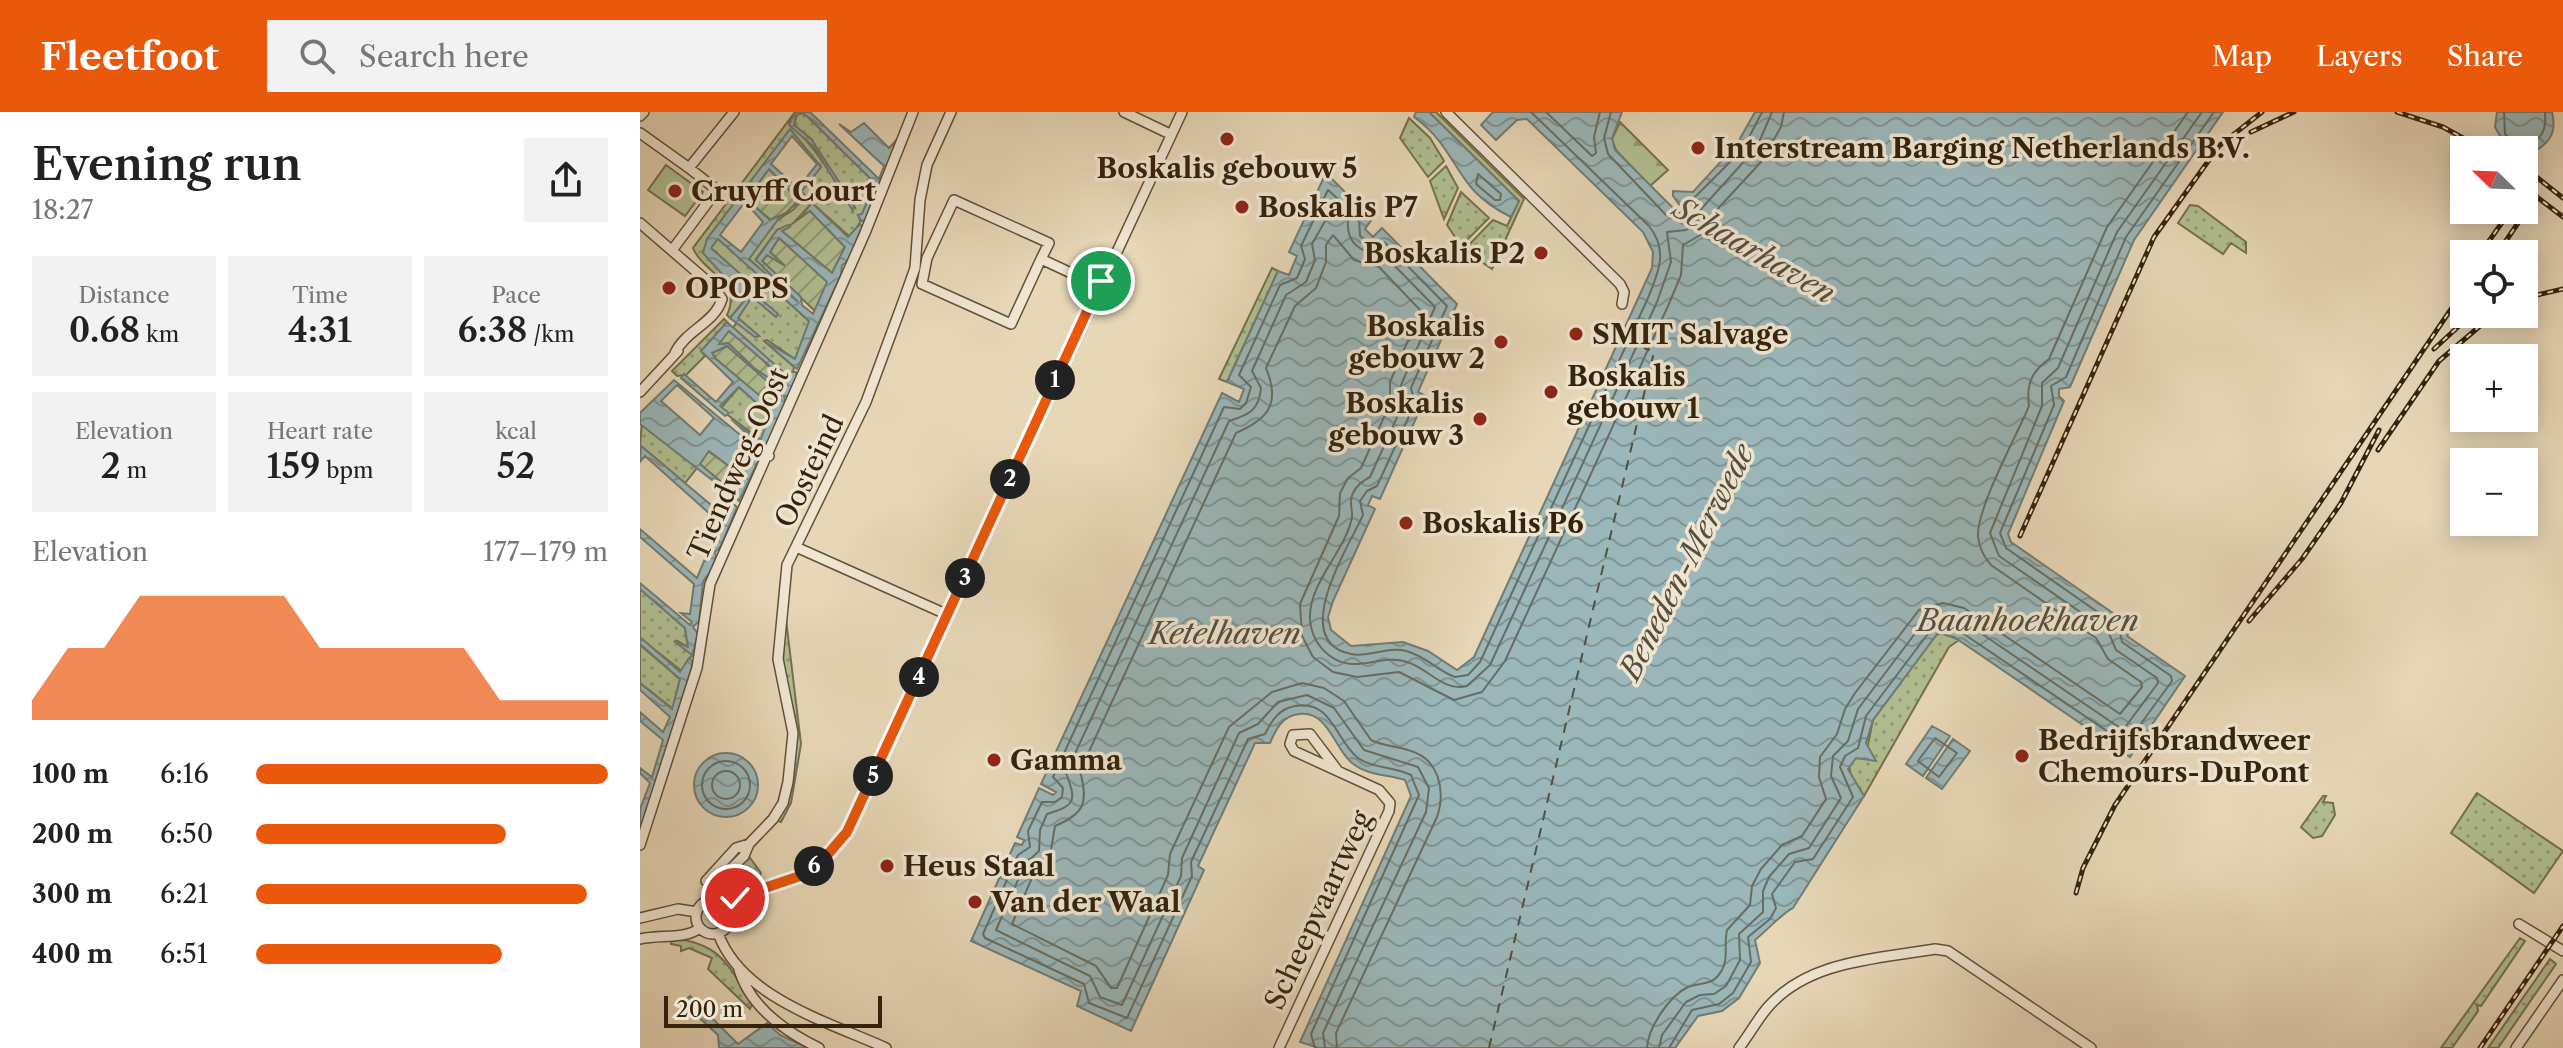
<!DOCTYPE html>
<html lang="en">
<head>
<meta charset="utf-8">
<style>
  :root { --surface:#fff; --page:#f2f2f2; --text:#222; --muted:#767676; --accent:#ea580c }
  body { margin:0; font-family:"Libre Caslon Text",serif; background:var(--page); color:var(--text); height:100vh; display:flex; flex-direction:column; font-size:30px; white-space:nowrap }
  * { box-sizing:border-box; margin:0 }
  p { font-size:26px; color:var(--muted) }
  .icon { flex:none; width:44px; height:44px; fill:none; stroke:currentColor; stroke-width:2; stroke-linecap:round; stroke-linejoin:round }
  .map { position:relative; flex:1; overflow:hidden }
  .details { display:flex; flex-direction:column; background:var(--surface); width:640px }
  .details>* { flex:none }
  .needle { width:52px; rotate:293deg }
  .tools { position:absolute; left:1810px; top:24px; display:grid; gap:16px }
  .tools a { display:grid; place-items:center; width:88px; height:88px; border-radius:0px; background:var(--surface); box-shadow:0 4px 20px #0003; font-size:40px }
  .scale { position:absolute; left:24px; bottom:20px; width:218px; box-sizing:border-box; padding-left:8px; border:4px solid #35230b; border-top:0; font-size:22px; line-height:28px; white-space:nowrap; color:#35230b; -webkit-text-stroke:6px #efe5d0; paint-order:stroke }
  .pin { position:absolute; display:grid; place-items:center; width:68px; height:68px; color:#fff; margin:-34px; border:4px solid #fff; border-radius:50%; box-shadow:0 2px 8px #0007 }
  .km { position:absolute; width:40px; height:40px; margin:-20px; border-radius:50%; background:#222; color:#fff; font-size:22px; line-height:40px; text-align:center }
  .round { display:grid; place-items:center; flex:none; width:84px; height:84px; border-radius:0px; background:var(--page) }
  .summary { display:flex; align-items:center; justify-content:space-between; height:136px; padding:0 32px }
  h1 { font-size:44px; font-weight:600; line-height:60px }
  .metrics { display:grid; grid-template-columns:repeat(3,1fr); gap:12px; height:136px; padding:8px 32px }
  .metrics div { display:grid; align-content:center; border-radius:0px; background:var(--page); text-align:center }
  .metrics b { font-size:34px; font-weight:600 }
  .metrics small { font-size:22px; font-weight:400 }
  .metrics p { font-size:22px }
  .chart { height:224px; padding:16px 32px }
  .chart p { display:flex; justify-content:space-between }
  .chart svg { width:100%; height:144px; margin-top:8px; fill:var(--accent); opacity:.7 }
  ul { padding:0 32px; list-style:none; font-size:26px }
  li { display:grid; grid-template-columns:128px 96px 1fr; align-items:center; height:60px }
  li i { height:20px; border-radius:10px; background:var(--accent) }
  header { display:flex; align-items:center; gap:48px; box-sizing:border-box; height:112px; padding:0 40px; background:var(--accent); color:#fff }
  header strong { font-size:38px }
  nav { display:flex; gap:44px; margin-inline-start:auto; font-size:28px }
  .search { width:560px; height:72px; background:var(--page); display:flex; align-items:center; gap:20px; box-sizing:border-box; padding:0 28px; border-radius:0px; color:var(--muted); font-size:30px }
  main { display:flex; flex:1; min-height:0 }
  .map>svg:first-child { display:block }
  .grass { fill:url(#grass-dots); stroke:#73714e; stroke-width:2 }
  .forest { fill:url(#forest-firs); stroke:#73714e; stroke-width:2 }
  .garden { fill:url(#garden-furrows); stroke:#73714e; stroke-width:2 }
  .pitch { fill:#b1bf92; stroke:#73714e; stroke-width:2 }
  .water { fill:url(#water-waves); stroke:#727c73; stroke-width:2; fill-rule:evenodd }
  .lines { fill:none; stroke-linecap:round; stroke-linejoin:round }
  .shore { stroke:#686d62; stroke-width:2 }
  .ferry { stroke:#544f3f; stroke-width:2; stroke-dasharray:10 8; stroke-linecap:butt }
  .minor-casing { stroke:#625036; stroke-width:12 }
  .minor { stroke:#efe5d0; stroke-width:9 }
  .rail-casing { stroke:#35230b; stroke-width:5 }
  .rail { stroke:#efe5d0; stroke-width:2; stroke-dasharray:6; stroke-linecap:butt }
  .route-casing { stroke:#fff; stroke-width:16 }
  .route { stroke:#ea580c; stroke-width:10 }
  .poi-dot { fill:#8f2418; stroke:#efe5d0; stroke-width:3 }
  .labels { text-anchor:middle; stroke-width:7; stroke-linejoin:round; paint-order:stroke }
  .poi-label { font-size:28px; font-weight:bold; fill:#35230b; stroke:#efe5d0; text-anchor:start }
  .street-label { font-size:28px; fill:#35230b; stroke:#efe5d0 }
  .water-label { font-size:30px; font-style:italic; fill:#544f3f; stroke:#efe5d0 }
</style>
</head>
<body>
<header>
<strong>Fleetfoot</strong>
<div class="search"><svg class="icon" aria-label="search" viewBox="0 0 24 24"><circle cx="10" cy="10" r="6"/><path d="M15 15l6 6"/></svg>Search here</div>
<nav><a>Map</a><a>Layers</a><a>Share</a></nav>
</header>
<main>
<section class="details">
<div class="summary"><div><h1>Evening run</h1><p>18:27</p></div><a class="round"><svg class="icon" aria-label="share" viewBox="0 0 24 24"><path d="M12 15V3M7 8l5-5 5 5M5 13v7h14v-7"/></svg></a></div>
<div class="metrics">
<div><p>Distance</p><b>0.68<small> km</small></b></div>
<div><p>Time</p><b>4:31</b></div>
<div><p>Pace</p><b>6:38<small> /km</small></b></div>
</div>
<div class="metrics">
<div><p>Elevation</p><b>2<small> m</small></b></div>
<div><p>Heart rate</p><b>159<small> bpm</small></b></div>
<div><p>kcal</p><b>52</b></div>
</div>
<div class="chart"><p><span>Elevation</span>177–179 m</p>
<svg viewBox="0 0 160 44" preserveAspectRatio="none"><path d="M0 44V38L10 22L20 22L30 6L40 6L50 6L60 6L70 6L80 22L90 22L100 22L110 22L120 22L130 38L140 38L150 38L160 38V44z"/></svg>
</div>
<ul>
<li><b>100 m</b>6:16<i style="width:100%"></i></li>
<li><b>200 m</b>6:50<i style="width:71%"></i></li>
<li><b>300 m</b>6:21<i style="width:94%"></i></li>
<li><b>400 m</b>6:51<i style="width:70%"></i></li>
</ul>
</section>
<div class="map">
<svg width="1923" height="936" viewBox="0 0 1923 936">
  <defs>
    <pattern id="grass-dots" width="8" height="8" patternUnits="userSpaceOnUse" patternTransform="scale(2)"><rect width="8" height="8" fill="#b1bf92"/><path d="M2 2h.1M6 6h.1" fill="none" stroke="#919b75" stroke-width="1.8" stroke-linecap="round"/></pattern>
    <pattern id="forest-firs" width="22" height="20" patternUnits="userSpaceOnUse" patternTransform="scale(2)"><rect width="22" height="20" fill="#b1bf92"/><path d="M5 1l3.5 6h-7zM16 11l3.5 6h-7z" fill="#919b75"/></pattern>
    <pattern id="garden-furrows" width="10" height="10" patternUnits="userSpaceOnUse" patternTransform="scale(2)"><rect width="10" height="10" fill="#b1bf92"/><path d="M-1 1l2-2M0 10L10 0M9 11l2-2" fill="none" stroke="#919b75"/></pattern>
    <pattern id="water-waves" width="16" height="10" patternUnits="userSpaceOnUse" patternTransform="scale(2)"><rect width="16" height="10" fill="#9bb7b9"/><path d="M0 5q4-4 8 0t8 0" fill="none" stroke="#7f9495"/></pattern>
  </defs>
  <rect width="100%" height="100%" fill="#e7d7b7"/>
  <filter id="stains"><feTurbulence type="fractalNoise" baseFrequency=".0025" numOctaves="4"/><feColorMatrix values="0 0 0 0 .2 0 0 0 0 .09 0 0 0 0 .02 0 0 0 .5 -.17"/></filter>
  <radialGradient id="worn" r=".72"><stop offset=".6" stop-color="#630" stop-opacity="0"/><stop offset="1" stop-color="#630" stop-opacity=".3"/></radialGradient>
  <path class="grass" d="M155 0 149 11C177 35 193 68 216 97L171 27 154 13 157 3 162 1 167 4 235 71 222 103H218L221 109 210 125 172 91 150 115 137 118 116 147 159 188 156 191 109 147 133 111 154 97 161 80 181 55 150 18 72 121 63 139 94 172 110 182 90 206 87 203C103 169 63 161 53 136Z
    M789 0H796L884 87 852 157 824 138 853 108 867 114 879 89Z
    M769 6 790 26 804 49 788 65 760 26Z
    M806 54 818 76 804 107 790 69Z
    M821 80 849 106 821 134 807 113Z
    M1550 93 1558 94 1606 130V141L1591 131 1583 142 1538 111Z
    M78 126 170 210 155 247 127 228 124 229 154 255 153 260H143L93 216 97 210 115 225 119 224 98 206 112 184 136 205 115 182V175L70 136Z
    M632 156 638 159 587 270 579 267Z
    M84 207 87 210 84 214 61 239 65 244 46 263 37 264 32 259Z
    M99 275 130 303 122 329 80 297Z
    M2 310 57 356 45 371 0 333Z
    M0 477 45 516 48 535 36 528 52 543 43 560 0 526Z
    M144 491 161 632 151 691 141 710 133 707 153 658 143 559Z
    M1303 521 1319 528 1309 535 1224 684 1211 665 1209 652 1216 646 1225 647 1233 608 1296 523Z
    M0 533 40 567 33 597 0 571Z
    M1837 681 1923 739 1894 781 1811 721Z
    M1683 684H1686L1683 690 1693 691 1695 703 1682 724 1673 726 1661 715Z
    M108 743 121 761 119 764 93 781 78 774Z
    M32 826C82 832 88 853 112 891L110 897 68 857 72 846 49 836 41 839V834L31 832Z
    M1880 826 1885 829 1841 894 1837 893 1838 899 1812 936H1801Z
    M1910 847 1916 852 1858 936H1848Z"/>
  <path class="forest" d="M980 10 1028 58 1010 74 976 38 972 27Z"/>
  <path class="garden" d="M129 57 159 88 146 101 131 108 106 87Z
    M170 99 205 135 192 161 142 119Z
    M139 126 188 170 175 199 122 149 127 143 144 153 130 140Z
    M88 219 108 233 145 271 143 276 114 256 88 231 78 233Z
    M87 234 142 282 132 295 76 247 72 241Z
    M68 339 101 363 94 381 60 352Z"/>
  <path class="pitch" d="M26 53 63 80 45 104 8 78Z"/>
  <path class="water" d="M156 0H170L239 67 244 54 199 12 211 20 224 11 249 36 260 24 226 108 221 109 218 103 222 102 235 71 167 4 162 1 156 3 154 13 171 27 214 93 213 99 174 35 149 13Z
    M776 0H789L879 89 871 105C811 76 822 40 774 5Z
    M853 0H982L972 26 975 38 1038 101 1043 98 1033 84V79L1053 80 1097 32 1115 0H1583L1494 128 1430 275 1419 277V284L1424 289 1368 422 1371 430 1493 515 1487 524 1545 564 1490 645 1314 525 1298 521 1233 608 1226 631 1236 649 1216 646 1208 657 1224 684 1153 796C1145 799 1125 820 1115 828L1120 851 1099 886 1082 899 1058 904 1035 936H679L660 930 771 684 765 668C747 662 728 664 712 651 694 636 688 598 659 602 642 604 636 617 630 631H615L558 754 564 758 491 919 437 894 441 879 331 829 375 731 382 733 384 728 377 725 399 676 413 683 416 680 401 672 582 281 599 290 604 277 587 270 638 159 649 163 657 144 649 140 686 61 732 107 725 117 733 125 742 116 817 192 778 280 786 284 740 387 732 384 728 393 735 397 693 489 688 505 691 518 711 534 763 530 788 539 817 558 834 545 1012 156 1013 140 1003 120 887 7 877 8 856 28 841 13Z
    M1857 0H1912C1917 20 1910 32 1891 41L1867 36 1855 15Z
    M150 17 181 55 162 79 166 85 154 97 159 88 129 57 106 87 130 108 137 104 139 106 109 147 158 190 116 148 137 118 148 113 150 115 142 119 192 161 205 135 170 99 161 104 172 91 208 125 220 112 223 116 208 149 202 153 201 163 157 257 124 229 155 247 169 209 78 127 71 136 115 175V182L138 202 136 205 112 185 98 206 119 224 115 225 90 206 110 182 101 183 63 141 67 127ZM152 24 177 52 158 76 131 52ZM105 90 123 110 101 140 80 123ZM139 126 187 170 173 202 162 193 161 185 122 149 127 143 145 154 130 140Z
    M87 210 143 260H156L157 265 148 284H144L146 292 99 389 0 312V301L34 268 117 337 120 334 91 307 120 329 130 303 99 275 80 294 89 301 85 304 41 266 44 262 76 290 93 270 61 239ZM89 219 139 262 145 271 143 276 114 256 88 231 79 232ZM87 234 142 282 132 294 76 247 72 241ZM37 273 74 306 60 323 21 289ZM69 339 101 363 94 381 60 352Z
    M1 334 83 403 91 390 97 395 81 434 75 440C79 456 69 459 63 470L59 509 53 515 58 522 52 543 34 529 48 535 45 516 0 477V471L50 513 52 510 41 501 50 502 54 472 0 425V417L57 466 80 411 5 344 0 350Z
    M0 525 40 560 49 546 53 551 0 720V697L10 671 0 661V656L12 665 23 628 0 609V600L23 620 30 605 0 578V571L32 597 40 567 0 532Z
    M1292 614 1310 624 1283 664 1266 652Z
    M1313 627 1330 639 1302 677 1286 666Z
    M54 673a32 32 0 1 1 64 0a32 32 0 1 1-64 0Z
    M50 884 98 932 127 911 140 923 168 936H79L78 923 43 891Z"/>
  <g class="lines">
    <path class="shore" d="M906 0 952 44 956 41 954 25 960 0
      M971 0 964 26 968 42 1026 103 1038 109 1048 106 1050 90 1103 37 1122 0
      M1864 0 1865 22 1877 36C1899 28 1907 25 1905 0
      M838 62 861 82 860 88H855L836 72Z
      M1295 626 1317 641 1299 665 1278 649Z
      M62 673a24 24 0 1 1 48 0a24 24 0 1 1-48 0Z
      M72 673a14 14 0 1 1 28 0a14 14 0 1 1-28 0Z
      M675 936 671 922 779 683 771 663C754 654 734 657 718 646 696 629 692 587 655 594 639 597 632 608 625 622L608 627 551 750 552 764 487 906 449 891 444 872 345 826 343 822 378 743 390 735 388 719 402 690H415L422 685 423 676 413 665 584 295 600 297 606 291 611 275 599 263 640 173 657 166 665 147 661 134 688 78 719 106 720 124 731 132 744 130 807 194 771 276 775 291 737 374 727 379 720 389 723 403C708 436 648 529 711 542 729 546 747 534 766 539 786 544 798 559 815 565L828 563 840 550 1008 186C1018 161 1029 139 1009 114L891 0
      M685 936 683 921 786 700 789 676 778 655 724 638 694 596 667 583 638 590 618 612 599 621 542 746 541 764 482 893 460 885 450 864 356 818 385 752 399 739 400 718 407 702C437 693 436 688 426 661L589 309C607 303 619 300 621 276L612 259 646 183 666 170 675 148 672 132 693 95 708 108C706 131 721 142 743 142L795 195 761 273 763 292 730 365C722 369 717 373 713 381 708 390 713 397 712 405 706 439 668 471 670 507 671 522 678 535 690 544 715 563 740 541 767 550 788 556 803 580 827 574L850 553 1017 190 1031 150 1027 120 1046 118 1055 112 1062 96 1117 35 1132 0
      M697 936 696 921 797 705C806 678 799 646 768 638 756 634 743 634 731 628L704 589 684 576 662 571 632 580 589 615 530 742 528 763 477 876H471L456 854 372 812 394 761 410 744 415 714C446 701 448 690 440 659L596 321C628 307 641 292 626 256L655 194 676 176 686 150V133L693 123 714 148 739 155 781 199 750 270V292L721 356 708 366 700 381 699 404 660 492 662 524 673 545 693 560 717 565 759 560 814 588 842 580 865 549 1028 194 1041 163 1043 133 1064 121 1073 102 1121 50 1141 15 1144 0
      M1007 936C1008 916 1029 884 1048 875 1057 871 1070 873 1077 865 1091 849 1083 836 1087 818L1110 793 1112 774 1121 757 1142 733 1162 724 1186 687 1179 665 1180 645 1197 622 1205 597 1215 581 1279 498 1303 491 1324 496 1480 602 1502 575 1501 570 1468 547 1456 526 1351 453C1343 444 1339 435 1338 424 1337 395 1377 323 1389 294 1386 272 1392 259 1409 247L1467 115 1548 0
      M1019 936 1022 923 1046 890 1060 883 1074 882 1086 874 1100 848 1099 822 1123 800V779L1129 765 1149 742 1169 736 1201 686 1191 664 1193 644 1208 629 1218 597 1286 507 1305 503 1323 509 1483 618 1518 571 1517 566 1476 538 1468 519 1359 444 1350 421 1402 294V271L1418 256 1477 120 1562 0
      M1029 936 1052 898 1079 892 1093 881 1111 850 1108 825 1130 807 1136 796 1132 782 1155 750 1173 747 1213 685 1200 655 1205 644 1218 636 1226 604 1293 515 1304 513 1318 518 1486 632 1532 569 1531 564 1482 530 1479 515 1366 436 1360 421 1414 293 1411 274 1426 265 1486 125 1574 0"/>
    <path class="ferry" d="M849 936 1014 240 1004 236"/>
    <defs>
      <path id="minor" d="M484 0 530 22
        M806 0 980 172 984 180 982 192
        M0 4 4 0
        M0 21 49 56 94 0
        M0 111 74 175 82 187C75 211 46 218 35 241
        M33 137 77 78 49 56
        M401 147 371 212 282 172 287 146 314 88 409 131 401 147 459 174
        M0 280 38 239
        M117 334 129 344
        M156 435 308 503
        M0 733 57 556 70 472 225 121 273 0
        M66 769 96 736 109 732
        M56 805a17 17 0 1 1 34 0a17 17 0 1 1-34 0Z
        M71 788 74 773 104 744 109 732 133 707 143 691 148 670 153 621 138 547 147 453 226 290 264 187 275 156 280 88 287 53 311 0
        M86 793C103 779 123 777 144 771 170 762 191 742 207 720L542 0
        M0 806 38 797 57 800
        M1879 812 1923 839
        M78 821C101 886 189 910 246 936
        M0 827C20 822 44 828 60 816
        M98 854C108 894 144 919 179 936
        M639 936 749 699 750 691 739 678 654 639 650 632 653 623 670 622 698 659
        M1099 936C1109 923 1117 908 1128 895 1169 848 1238 847 1295 837L1308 839 1451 936
        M1876 936 1923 868"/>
    </defs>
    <use href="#minor" class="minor-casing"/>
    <use href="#minor" class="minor"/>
    <defs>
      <path id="rail" d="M1757 0 1803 15 1845 38
        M1611 20 1654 0
        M1884 55 1923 86
        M1884 75 1923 105
        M1840 142 1870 99
        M1857 142 1878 111
        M1884 186 1923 177
        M1794 237 1832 202
        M1738 338 1799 249 1854 202
        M1380 424 1514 125 1579 34 1622 0
        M1609 509 1662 447 1701 391 1739 318
        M1436 781 1443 756 1475 693 1824 178
        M1840 936 1923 814"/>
    </defs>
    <use href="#rail" class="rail-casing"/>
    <use href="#rail" class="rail"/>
  </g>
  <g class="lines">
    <defs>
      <path id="route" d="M95 786 160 764 183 748 207 720 461 169"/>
    </defs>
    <use href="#route" class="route-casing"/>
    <use href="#route" class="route"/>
  </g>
  <g class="poi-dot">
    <circle cx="587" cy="27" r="8"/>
    <circle cx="1058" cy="36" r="8"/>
    <circle cx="35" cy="79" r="8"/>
    <circle cx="602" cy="95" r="8"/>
    <circle cx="901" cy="141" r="8"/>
    <circle cx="29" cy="176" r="8"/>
    <circle cx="936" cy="222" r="8"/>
    <circle cx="861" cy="230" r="8"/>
    <circle cx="911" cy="280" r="8"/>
    <circle cx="840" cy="307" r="8"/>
    <circle cx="766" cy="411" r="8"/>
    <circle cx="1382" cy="644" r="8"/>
    <circle cx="354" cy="648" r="8"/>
    <circle cx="247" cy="754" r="8"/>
    <circle cx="335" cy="790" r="8"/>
  </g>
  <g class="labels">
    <g class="poi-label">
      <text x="1074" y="46">Interstream Barging Netherlands B.V.</text>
      <text x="587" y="66" text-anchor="middle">Boskalis gebouw 5</text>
      <text x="51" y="89">Cruyff Court</text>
      <text x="618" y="105">Boskalis P7</text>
      <text x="885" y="151" text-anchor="end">Boskalis P2</text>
      <text x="45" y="186">OPOPS</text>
      <text x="845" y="224" text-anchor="end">Boskalis<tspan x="845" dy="32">gebouw 2</tspan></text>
      <text x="952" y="232">SMIT Salvage</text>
      <text x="927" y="274">Boskalis<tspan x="927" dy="32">gebouw 1</tspan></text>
      <text x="824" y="301" text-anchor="end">Boskalis<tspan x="824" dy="32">gebouw 3</tspan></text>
      <text x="782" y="421">Boskalis P6</text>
      <text x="1398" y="638">Bedrijfsbrandweer<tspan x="1398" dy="32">Chemours-DuPont</tspan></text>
      <text x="370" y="658">Gamma</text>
      <text x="263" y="764">Heus Staal</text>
      <text x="351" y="800">Van der Waal</text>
    </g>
    <g class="street-label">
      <text transform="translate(98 352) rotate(-66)" y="10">Tiendweg-Oost</text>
      <text transform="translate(169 359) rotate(-64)" y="10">Oosteind</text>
      <text transform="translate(678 798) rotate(-65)" y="10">Scheepvaartweg</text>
    </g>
    <g class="water-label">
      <text transform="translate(1114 139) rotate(30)" y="10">Schaarhaven</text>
      <text transform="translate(1047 450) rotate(-63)" y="10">Beneden-Merwede</text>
      <text x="1388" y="519">Baanhoekhaven</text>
      <text x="585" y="532">Ketelhaven</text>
    </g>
  </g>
  <rect width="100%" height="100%" filter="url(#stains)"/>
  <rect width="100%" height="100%" fill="url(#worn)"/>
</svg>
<div class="tools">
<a><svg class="needle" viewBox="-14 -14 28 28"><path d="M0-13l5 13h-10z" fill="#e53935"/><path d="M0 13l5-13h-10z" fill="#767676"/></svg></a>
<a><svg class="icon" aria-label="locate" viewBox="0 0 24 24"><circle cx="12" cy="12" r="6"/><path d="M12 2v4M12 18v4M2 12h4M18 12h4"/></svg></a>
<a>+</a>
<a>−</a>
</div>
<div class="scale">200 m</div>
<div class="pin" style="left:461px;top:169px;background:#1e9e55"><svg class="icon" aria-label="arrive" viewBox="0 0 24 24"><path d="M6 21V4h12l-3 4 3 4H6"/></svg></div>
<div class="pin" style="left:95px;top:786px;background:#d93025"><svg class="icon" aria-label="check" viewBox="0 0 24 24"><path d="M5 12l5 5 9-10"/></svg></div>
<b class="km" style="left:415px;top:268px">1</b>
<b class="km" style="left:370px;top:367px">2</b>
<b class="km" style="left:325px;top:466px">3</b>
<b class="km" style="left:279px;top:565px">4</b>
<b class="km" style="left:233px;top:664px">5</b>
<b class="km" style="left:174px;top:754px">6</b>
</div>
</main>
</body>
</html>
